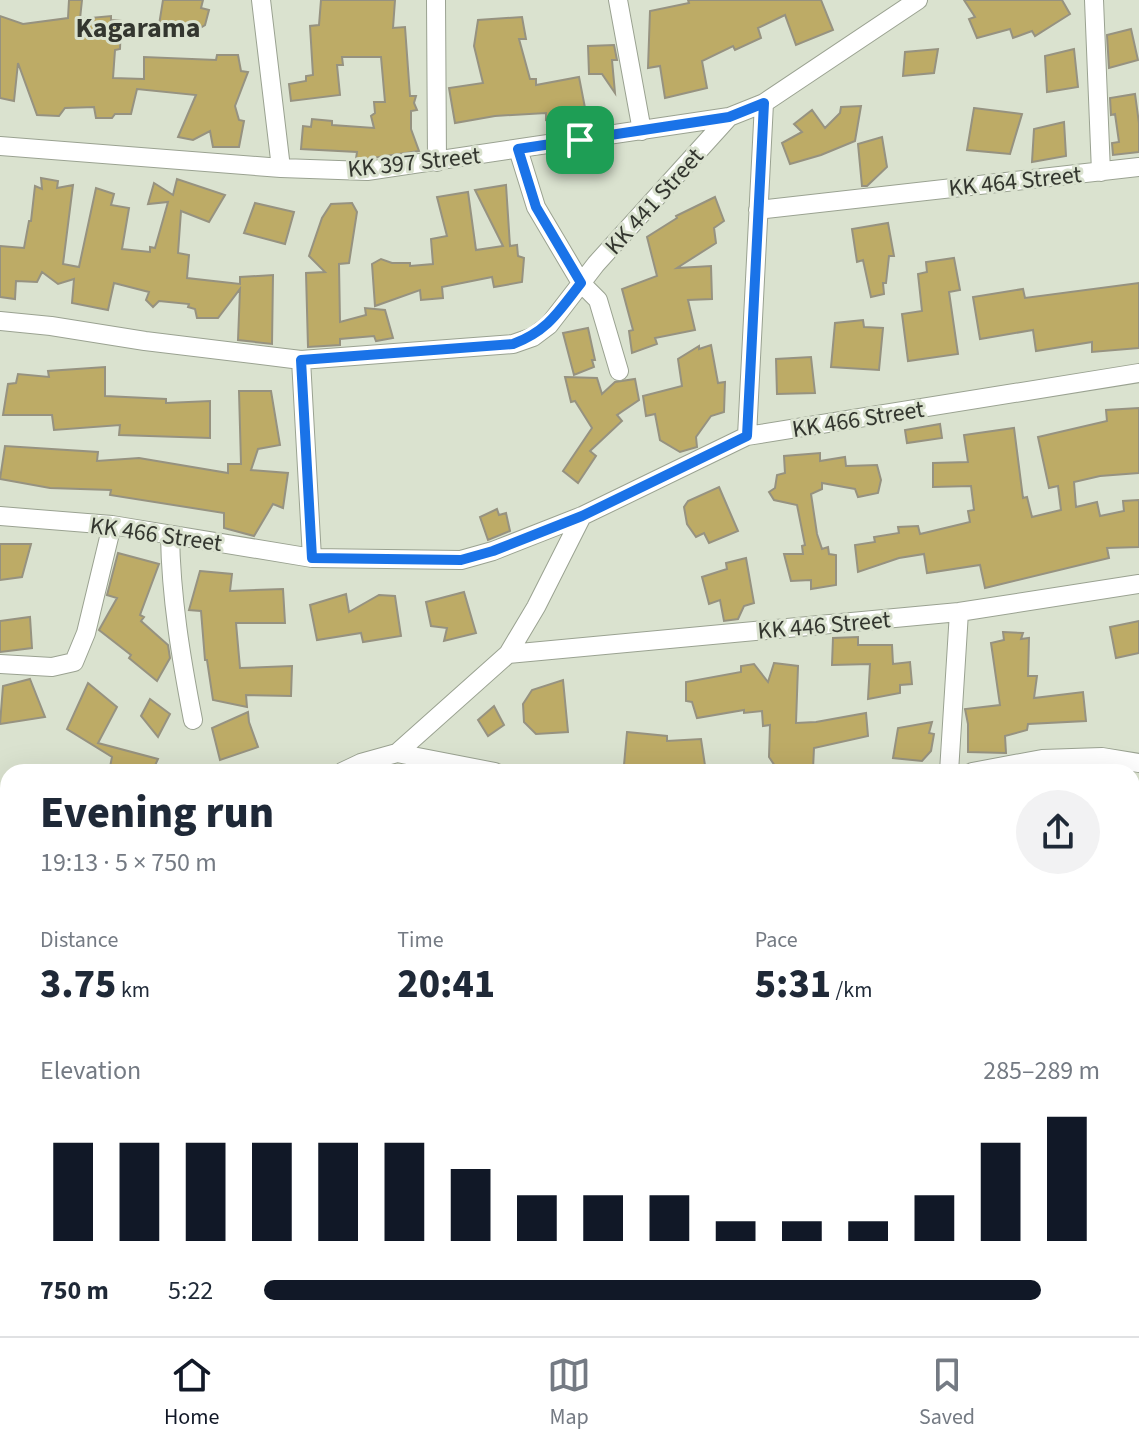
<!DOCTYPE html>
<html lang="en">
<head>
<meta charset="utf-8">
<style>
  :root { --surface:#fff; --page:#f2f2f3; --text:#1f2937; --muted:#747a83; --line:#e0e1e3; --accent:#111827 }
  body { margin:0; font-family:"Source Sans 3",sans-serif; background:var(--page); color:var(--text); height:100vh; display:flex; flex-direction:column; font-size:30px; white-space:nowrap }
  * { box-sizing:border-box; margin:0 }
  p { font-size:26px; color:var(--muted) }
  .icon { flex:none; width:44px; height:44px; fill:none; stroke:currentColor; stroke-width:2; stroke-linecap:round; stroke-linejoin:round }
  .map { position:relative; flex:1; overflow:hidden }
  .side { position:absolute; left:0px; top:764px; width:1140px; height:572px; display:flex; flex-direction:column; background:var(--surface); border-radius:24px 24px 0 0; box-shadow:0 8px 32px #0002 }
  .side>* { flex:none }
  .pin { position:absolute; display:grid; place-items:center; width:68px; height:68px; color:#fff; margin:-34px; border-radius:16px; box-shadow:0 4px 12px #0006 }
  .round { display:grid; place-items:center; flex:none; width:84px; height:84px; border-radius:42px; background:var(--page) }
  .overview { display:flex; align-items:center; justify-content:space-between; height:136px; padding:0 40px }
  h1 { font-size:44px; font-weight:800; line-height:60px }
  .stats { display:grid; grid-template-columns:repeat(3,1fr); gap:12px; height:136px; padding:8px 40px }
  .stats div { display:grid; align-content:center }
  .stats b { font-size:40px; font-weight:800 }
  .stats small { font-size:22px; font-weight:400 }
  .stats p { font-size:22px }
  .chart { height:224px; padding:16px 40px }
  .chart p { display:flex; justify-content:space-between }
  .chart svg { width:100%; height:144px; margin-top:8px; stroke:var(--accent); stroke-width:6 }
  ul { padding:0 40px; list-style:none; font-size:26px }
  li { display:grid; grid-template-columns:128px 96px 1fr; align-items:center; height:60px }
  li i { height:20px; border-radius:10px; background:var(--accent) }
  .menu { display:flex; justify-content:space-around; align-items:center; height:112px; border-top:2px solid var(--line); background:var(--surface); font-size:22px; color:var(--muted) }
  .menu a { display:grid; justify-items:center; gap:4px }
  .menu .active { color:var(--accent) }
  .map>svg:first-child { display:block }
  .building { fill:#bdab66; stroke:#969280; stroke-width:2 }
  .lines { fill:none; stroke-linecap:round; stroke-linejoin:round }
  .minor-casing { stroke:#9aa291; stroke-width:20 }
  .minor { stroke:#fff; stroke-width:18 }
  .route-casing { stroke:#fff; stroke-width:16 }
  .route { stroke:#1a73e8; stroke-width:10 }
  .labels { text-anchor:middle; stroke-width:6; stroke-linejoin:round; paint-order:stroke }
  .street-label { font-size:24px; fill:#33362f; stroke:#dae2cf }
  .quarter-label { font-size:28px; font-weight:bold; fill:#33362f; stroke:#dae2cf }
</style>
</head>
<body>
<div class="map">
<svg width="1139" height="1336" viewBox="0 0 1139 1336">
  <rect width="100%" height="100%" fill="#dae2cf"/>
  <path class="building" d="M69 0H82L80 19 111 16V20L121 21 120 49 115 50 113 78 144 79V57L216 60 217 55H238L241 71 248 72 235 106 239 120 244 121 239 147H213L210 131 193 140 178 137 196 95 137 89 131 114H115L112 118H96L94 107 65 108 59 116 37 115 18 63 14 101 0 98V16L23 24 68 18Z
    M163 0H203L201 8 209 10 205 25 190 34 171 33V26L159 25Z
    M321 0H395L393 28 405 27 410 96H416L414 103 417 110 411 111V129L419 151 366 159H356L357 152 301 149 303 126 311 127 312 119 332 121V125L374 128 371 116 375 113 374 102H385L381 57H342L343 65H337L340 95 291 101 289 84 306 81V76L313 75 310 26 319 25Z
    M688 0H821L833 30 796 45 785 15 758 28 761 38 735 50 733 46 702 61 707 88 665 98 660 66 648 68 650 11 689 3Z
    M964 0H1062L1070 14 1035 36 1032 31 1013 38 1010 29 977 38 969 19 975 17Z
    M522 17 526 39H519L530 79H536V85L579 77 586 113 546 120V113L495 116 455 123 449 88 483 83 474 46 478 20Z
    M1131 29 1138 60 1109 68 1107 35Z
    M614 45 617 60H612L615 93 602 74H589L588 46Z
    M938 49 934 73 903 76 905 52Z
    M1074 49 1078 87 1047 92 1045 56Z
    M1135 94 1139 123V152L1113 155 1112 143 1119 142 1115 114 1111 115 1110 98Z
    M861 106 855 141 821 155 790 164 782 143 802 132 794 124 812 110 825 128 840 113 841 107Z
    M974 108 1022 114 1010 154 967 150Z
    M1064 122 1066 156 1032 162 1034 129Z
    M882 137 887 167 867 186H862L858 144Z
    M41 178 58 181 57 188 73 185 63 264 79 267 96 188 114 194 111 205 129 208 122 249 150 252V247L155 248 168 202 148 204 154 183 173 195 177 179 225 195 209 222 181 211 178 253 189 255 187 278 240 284V277L273 275 272 344 238 340 240 289 218 318H197L195 309 188 307 189 304 159 301 153 307 146 300 149 292 114 283 108 310 72 303 74 279 58 284 42 272 37 282 16 281 15 299 0 297V246L24 248 29 221H31L35 186 42 189Z
    M506 185 510 246 517 245 518 256 524 258 522 282 494 287 492 277 442 287 443 298 421 300 420 290 375 306 372 264 381 259 392 263H410V266L433 264 431 239 447 236 437 197 468 192 476 250 503 246 475 190Z
    M715 197 724 221 714 228 716 243 677 268 711 266 712 299 688 300 695 330 655 338 657 344 632 353 629 331 633 330 622 289 657 276 647 237 677 218 676 216Z
    M255 203 294 212 285 244 244 233Z
    M352 203 357 212 349 263 339 264 340 322 366 315 365 308 385 310 393 338 376 341 374 336 340 339V345L308 347 306 273 325 272 309 256 322 218 331 204Z
    M888 223 894 256H889L886 283H883L884 294 871 297 863 260 857 262 852 229Z
    M954 258 960 290 949 292 958 354 908 361 902 314 922 311 918 274 927 272 926 262Z
    M1139 283V348L1092 352V342L1036 351 1033 330 980 339 973 297 1023 289 1025 298Z
    M863 320 864 327 883 328 879 370 831 367 835 323Z
    M588 328 595 360H592L594 367 574 375 563 333Z
    M711 345 718 383 725 382 724 412 711 416 696 437 697 447 680 452 660 440 655 414 646 416 643 396 682 386 678 359 699 346V349Z
    M811 357 815 393 777 394 776 359Z
    M105 367V396L166 399V403L210 401V438L119 435 120 425 54 430 52 415H3L8 384 16 383 18 374 49 377 48 371Z
    M565 377 597 378 602 394 615 382 635 379 639 400 617 415 622 421 590 451 596 456 578 483 563 471 592 428 575 401 571 402Z
    M239 391H271L280 445 258 449 251 470 288 473 283 508 273 504 254 536 224 528V513L110 495 111 490 50 488 0 479 5 446 98 452 97 461 139 458 228 473V464H241Z
    M1139 408V473L1100 476 1074 482 1076 507 1097 502 1100 516 1124 511 1123 501 1139 500V547L1107 548 1109 558 985 588 980 565 927 573 924 554 899 558 858 572 855 545 875 542 874 537 899 533 898 527 918 526 920 534 970 522 968 511 974 510 971 486 933 487V463L968 462 964 435 1014 428 1023 498 1027 497 1032 517 1061 510 1058 486 1049 488 1038 437 1107 421 1106 410Z
    M940 424 942 438 907 443 905 430Z
    M820 453V461L845 457 846 466 877 465 881 480 878 493 858 497 855 489 822 483V489L811 494 817 534 822 549 828 547 829 554 836 555V585L811 589V580L791 581 784 554H803L802 546 805 545 797 505 774 500 769 492 775 488 777 475 785 473 784 456Z
    M719 487 738 531 709 543 704 533 696 537 687 524 684 507 688 501Z
    M497 509 499 515 506 513 510 531 488 540 480 517Z
    M0 544H31L22 577 0 580Z
    M118 553 159 564 140 615 144 617 141 621 168 645 170 658 157 681 129 658 131 655 99 630 117 598 107 595Z
    M746 558 754 603 744 606 738 619 724 621 720 600 709 604 702 577 727 569 726 563Z
    M200 571 232 574 230 591 283 589 285 623H236L240 668 292 666 291 696 246 695 247 707 213 700 207 660H205L201 611 189 610Z
    M464 592 476 633 444 641 447 628 431 626 426 602Z
    M346 594 349 612 379 595 395 596 401 636 363 642 361 633 317 640 310 605Z
    M30 617 32 648 0 652V621Z
    M1139 621V653L1116 658 1110 627Z
    M1003 632 1023 633 1021 639 1029 638 1028 676H1037L1034 698 1083 692 1086 721 1028 724 1027 730 1005 736 1006 753 968 752V724L965 709 1000 705 991 643 1004 640Z
    M858 637V645H892L893 664 910 662 912 684 900 685V693L868 699 870 664 832 665 833 638Z
    M774 663 798 666 796 723 816 722 866 713 868 736 814 748 813 769 775 766 769 757 770 725 763 726 762 711 744 713V710L697 718 692 702 686 701V682L741 672V666L754 664 768 682Z
    M30 679 45 717 0 724 3 686Z
    M563 680 568 732 536 734 524 722 523 704 532 690Z
    M88 683 117 707 98 743 158 759 152 772H109L112 757 67 729Z
    M150 699 170 714 158 737 141 716Z
    M494 706 504 725 488 736 478 720Z
    M248 712 249 722 258 747 220 760 212 728Z
    M932 722 929 733 934 734 931 751 922 761 893 758 898 728Z
    M627 732 667 736V741L701 739 706 772H681V770L624 765Z"/>
  <g class="lines">
    <defs>
      <path id="minor" d="M261 0 281 168
        M436 0 437 162
        M618 0 642 131
        M1094 0 1101 172
        M0 146 281 168 367 171 729 117
        M518 149 536 207 581 283 598 300 619 371
        M758 210 1139 167
        M0 321 51 326 145 341 301 360 513 344 533 337 549 325 596 264 729 117 764 103 918 0
        M301 360 312 558
        M747 436 764 103
        M0 516 112 525 312 558 461 560 493 551 582 516 747 436 1139 373
        M170 535C171 598 181 658 193 720
        M508 654 959 612 1139 584
        M0 664 52 667 74 662 86 633 112 525
        M397 753 495 772
        M342 772 361 763 397 753 508 654 536 607 582 516
        M949 772 959 612
        M972 772 1042 759 1102 757 1139 763
        M0 901H8
        M1132 914H1139
        M0 1062H8
        M1132 1119 1139 1122
        M549 1328 588 1336
        M1074 1328 1090 1336
        M182 1336 261 1328
        M1127 1336 1139 1322"/>
    </defs>
    <use href="#minor" class="minor-casing"/>
    <use href="#minor" class="minor"/>
  </g>
  <g class="lines">
    <defs>
      <path id="route" d="M764 103 747 436 582 516 493 551 461 560 312 558 301 360 513 344C548 331 559 311 581 283L536 207 518 149 729 117Z"/>
    </defs>
    <use href="#route" class="route-casing"/>
    <use href="#route" class="route"/>
  </g>
  <g class="labels">
    <g class="street-label">
      <text transform="translate(414 162) rotate(-6)" y="8">KK 397 Street</text>
      <text transform="translate(1015 181) rotate(-6)" y="8">KK 464 Street</text>
      <text transform="translate(654 201) rotate(-48)" y="8">KK 441 Street</text>
      <text transform="translate(858 419) rotate(-9)" y="8">KK 466 Street</text>
      <text transform="translate(156 534) rotate(8)" y="8">KK 466 Street</text>
      <text transform="translate(824 625) rotate(-5)" y="8">KK 446 Street</text>
    </g>
    <g class="quarter-label">
      <text x="138" y="37">Kagarama</text>
    </g>
  </g>
</svg>
<div class="pin" style="left:580px;top:140px;background:#1e9e55"><svg class="icon" aria-label="arrive" viewBox="0 0 24 24"><path d="M6 21V4h12l-3 4 3 4H6"/></svg></div>
<section class="side">
<div class="overview"><div><h1>Evening run</h1><p>19:13 · 5 × 750 m</p></div><a class="round"><svg class="icon" aria-label="share" viewBox="0 0 24 24"><path d="M12 15V3M7 8l5-5 5 5M5 13v7h14v-7"/></svg></a></div>
<div class="stats">
<div><p>Distance</p><b>3.75<small> km</small></b></div>
<div><p>Time</p><b>20:41</b></div>
<div><p>Pace</p><b>5:31<small> /km</small></b></div>
</div>
<div class="chart"><p><span>Elevation</span>285–289 m</p>
<svg viewBox="0 0 160 44" preserveAspectRatio="none"><path d="M5 44V14M15 44V14M25 44V14M35 44V14M45 44V14M55 44V14M65 44V22M75 44V30M85 44V30M95 44V30M105 44V38M115 44V38M125 44V38M135 44V30M145 44V14M155 44V6"/></svg>
</div>
<ul>
<li><b>750 m</b>5:22<i style="width:93%"></i></li>
</ul>
</section>
</div>
<nav class="menu">
<a class="active"><svg class="icon" aria-label="home" viewBox="0 0 24 24"><path d="M3 11l9-7 9 7M6 9v11h12V9"/></svg>Home</a>
<a><svg class="icon" aria-label="map" viewBox="0 0 24 24"><path d="M3 6l6-2 6 2 6-2v14l-6 2-6-2-6 2zM9 4v14M15 6v14"/></svg>Map</a>
<a><svg class="icon" aria-label="saved" viewBox="0 0 24 24"><path d="M7 4h10v16l-5-4-5 4z"/></svg>Saved</a>
</nav>
</body>
</html>
